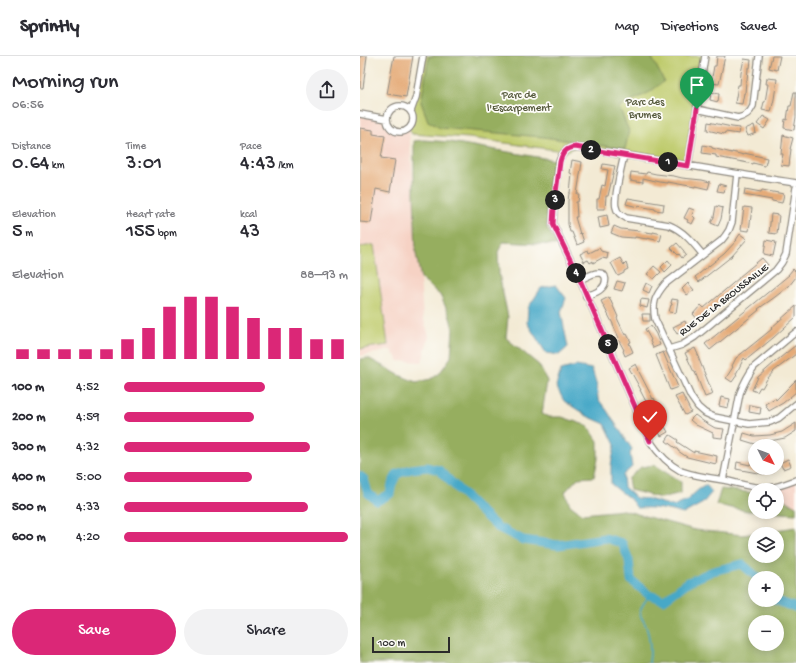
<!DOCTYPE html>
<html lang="en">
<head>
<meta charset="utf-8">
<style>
  :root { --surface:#fff; --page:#f2f2f3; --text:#2b2b33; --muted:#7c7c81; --line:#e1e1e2; --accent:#db2777 }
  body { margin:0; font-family:"Gochi Hand",sans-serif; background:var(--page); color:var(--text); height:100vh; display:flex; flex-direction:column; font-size:15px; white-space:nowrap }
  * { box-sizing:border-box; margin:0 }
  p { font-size:13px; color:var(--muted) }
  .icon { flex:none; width:22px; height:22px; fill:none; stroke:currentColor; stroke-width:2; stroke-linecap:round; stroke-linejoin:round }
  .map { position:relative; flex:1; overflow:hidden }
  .details { display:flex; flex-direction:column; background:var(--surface); width:360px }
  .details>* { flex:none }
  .needle { width:26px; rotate:132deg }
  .buttons { position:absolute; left:388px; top:383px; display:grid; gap:8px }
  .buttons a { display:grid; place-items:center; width:36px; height:36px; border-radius:50%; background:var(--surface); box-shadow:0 2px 10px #0003; font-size:20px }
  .scale { position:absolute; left:12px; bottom:10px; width:78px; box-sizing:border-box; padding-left:4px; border:2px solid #2b2b2b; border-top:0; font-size:11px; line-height:14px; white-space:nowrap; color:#2b2b2b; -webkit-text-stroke:3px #fdfcf7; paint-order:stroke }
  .pin { position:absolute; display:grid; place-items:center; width:34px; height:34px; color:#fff; margin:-41px -17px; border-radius:50% 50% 50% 0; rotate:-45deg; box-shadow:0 0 4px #0007 }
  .pin .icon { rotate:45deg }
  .km { position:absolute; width:20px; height:20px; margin:-10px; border-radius:50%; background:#222; color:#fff; font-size:11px; line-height:20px; text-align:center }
  .round { display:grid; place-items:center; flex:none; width:42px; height:42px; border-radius:21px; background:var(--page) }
  .headline { display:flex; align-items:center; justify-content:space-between; height:68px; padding:0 12px }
  h1 { font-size:22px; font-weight:600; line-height:30px }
  .figures { display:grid; grid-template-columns:repeat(3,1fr); gap:6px; height:68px; padding:4px 12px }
  .figures div { display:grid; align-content:center }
  .figures b { font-size:20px; font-weight:600 }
  .figures small { font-size:11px; font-weight:400 }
  .figures p { font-size:11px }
  .chart { height:112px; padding:8px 12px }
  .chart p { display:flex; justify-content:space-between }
  .chart svg { width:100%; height:72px; margin-top:4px; stroke:var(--accent); stroke-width:6 }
  .cta { display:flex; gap:8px; margin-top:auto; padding:8px 12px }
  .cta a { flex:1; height:46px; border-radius:24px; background:var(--accent); color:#fff; font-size:16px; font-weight:600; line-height:46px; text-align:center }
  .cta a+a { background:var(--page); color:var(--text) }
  ul { padding:0 12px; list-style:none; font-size:13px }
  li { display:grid; grid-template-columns:64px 48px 1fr; align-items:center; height:30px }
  li i { height:10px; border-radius:5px; background:var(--accent) }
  header { display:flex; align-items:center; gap:24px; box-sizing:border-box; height:56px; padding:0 20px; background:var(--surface); border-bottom:1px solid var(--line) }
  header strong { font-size:19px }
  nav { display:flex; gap:22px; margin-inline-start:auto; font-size:14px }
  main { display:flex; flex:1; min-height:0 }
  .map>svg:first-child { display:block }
  .built { fill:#f6d2c4 }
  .green { fill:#beca6b; stroke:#747a4b }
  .forest { fill:#96ae5f; stroke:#606c45; fill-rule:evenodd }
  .water { fill:#47a8c7; stroke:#396a79 }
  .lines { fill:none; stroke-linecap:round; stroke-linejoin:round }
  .stream { stroke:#47a8c7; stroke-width:1.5 }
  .river { stroke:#47a8c7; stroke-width:9 }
  .building { fill:#e5ab78 }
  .minor-casing { stroke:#8f8a80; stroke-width:8 }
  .minor { stroke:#fff; stroke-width:5.5 }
  .route-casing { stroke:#fff; stroke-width:8 }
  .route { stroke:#db2777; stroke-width:5 }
  .labels { text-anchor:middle; stroke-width:3.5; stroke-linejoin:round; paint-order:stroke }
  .park-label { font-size:11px; fill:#575b3e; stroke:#fdfcf7 }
  .street-label { font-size:11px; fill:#2b2b2b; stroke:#fdfcf7 }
</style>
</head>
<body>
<header>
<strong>Sprintly</strong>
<nav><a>Map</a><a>Directions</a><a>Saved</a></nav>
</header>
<main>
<section class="details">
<div class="headline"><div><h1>Morning run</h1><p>06:56</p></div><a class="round"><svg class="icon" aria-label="share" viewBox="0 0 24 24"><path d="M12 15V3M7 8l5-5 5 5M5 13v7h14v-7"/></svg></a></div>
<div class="figures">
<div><p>Distance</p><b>0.64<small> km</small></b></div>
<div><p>Time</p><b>3:01</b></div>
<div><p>Pace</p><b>4:43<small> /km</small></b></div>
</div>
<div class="figures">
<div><p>Elevation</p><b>5<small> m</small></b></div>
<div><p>Heart rate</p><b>155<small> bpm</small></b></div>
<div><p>kcal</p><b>43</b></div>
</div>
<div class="chart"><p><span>Elevation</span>88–93 m</p>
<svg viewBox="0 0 160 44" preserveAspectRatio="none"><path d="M5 44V38M15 44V38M25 44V38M35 44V38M45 44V38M55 44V32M65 44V25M75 44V12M85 44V6M95 44V6M105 44V12M115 44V19M125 44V25M135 44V25M145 44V32M155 44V32"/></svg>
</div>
<ul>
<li><b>100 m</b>4:52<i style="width:63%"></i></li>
<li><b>200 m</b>4:59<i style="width:58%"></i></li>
<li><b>300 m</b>4:32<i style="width:83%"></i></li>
<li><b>400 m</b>5:00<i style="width:57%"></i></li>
<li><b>500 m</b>4:33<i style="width:82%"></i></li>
<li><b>600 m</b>4:20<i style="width:100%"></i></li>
</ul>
<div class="cta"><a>Save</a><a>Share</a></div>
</section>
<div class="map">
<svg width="436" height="607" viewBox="0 0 436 607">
  <rect width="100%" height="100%" fill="#fdfcf7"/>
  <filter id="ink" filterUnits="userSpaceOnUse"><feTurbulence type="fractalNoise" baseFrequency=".025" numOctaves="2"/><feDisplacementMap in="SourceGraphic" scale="8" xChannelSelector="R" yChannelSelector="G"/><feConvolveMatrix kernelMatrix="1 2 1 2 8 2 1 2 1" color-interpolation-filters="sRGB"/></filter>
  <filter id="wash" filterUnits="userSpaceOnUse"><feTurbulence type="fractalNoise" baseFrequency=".012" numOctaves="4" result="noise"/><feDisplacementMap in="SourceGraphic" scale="16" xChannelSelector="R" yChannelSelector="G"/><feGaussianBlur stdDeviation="0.9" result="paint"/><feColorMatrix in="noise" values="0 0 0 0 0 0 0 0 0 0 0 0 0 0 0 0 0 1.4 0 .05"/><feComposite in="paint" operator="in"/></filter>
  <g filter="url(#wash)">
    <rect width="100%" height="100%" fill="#f3ead4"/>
    <path class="built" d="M0 58 27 63 29 69 33 74 39 76H44L49 73 63 261 69 280 62 306 39 305 31 294 0 300Z
      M436 424V451L417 439V434H409Z"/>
    <path class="green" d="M63 0H345L328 110 215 91 202 98 196 94 109 82 52 78 49 73C54 67 54 62 51 55Z
      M14 189 28 289 0 293V191Z"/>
    <path class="forest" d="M69 0H291L304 25 290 36 259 51 269 75 265 93 183 81 80 72 68 65 61 46Z
      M63 84 90 86 195 104 190 126 186 150 187 172 197 189 143 186 138 196 139 218 148 261 146 282 179 309 187 325 182 358 189 361H202L228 370 238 385V403L234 421 218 422 205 436 210 449 222 458 263 454 335 474 383 479 436 471V607H0V303L8 302 39 319 56 326 71 323 79 318 91 301 93 273 89 258 80 239 61 223 56 198 54 137V85ZM395 478H417V500H395ZM395 522H417V544H395ZM395 566H417V588H395Z
      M294 409 321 426V437L301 442 270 434 268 423 281 411Z
      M361 433 395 437V455H388L356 449Z
      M417 440 436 450V458L405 456H417Z"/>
    <path class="water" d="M196 229 206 242 201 256 208 291 199 299 186 297 167 267 168 252 181 232Z
      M216 310 232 313 237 330 238 343 246 353 272 393 270 398 272 411 263 419 264 431 276 442 288 443 313 450 327 444 338 434 346 429 352 436 343 447 323 458C307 453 293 451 277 452L270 443 251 428V409L255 389 245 368 227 360 204 345 196 330 201 314Z"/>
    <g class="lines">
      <path class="stream" d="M289 607C291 596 290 581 286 570 284 564 278 560 281 553 282 548 287 544 289 539"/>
      <path class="river" d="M0 420 4 423 8 437 17 445 30 438 32 428 37 418 51 413 67 411 79 414 119 454 137 471 163 484 198 489 245 482 262 487 269 504 271 524 289 539 304 544 328 526 353 515 382 508 398 522
        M415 544 436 552"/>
    </g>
    <g id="blocks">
      <path class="building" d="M0 0H7L3 32H0Z
        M34 0H53L46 41 27 38Z
        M357 0H365L359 28 351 27 354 10H356Z
        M412 0H420L417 14 409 12Z
        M384 3 391 4 390 12H388L387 25H386L385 37H384L382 48 375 47 378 29H380L381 17Z
        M407 22 417 23 414 43 411 56 402 54 404 46H405L408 28H406Z
        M351 36 359 38 358 46 350 44Z
        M434 36H436V61L434 74 424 72 425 63 427 64 429 50H431Z
        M403 60 410 64 404 73 397 68Z
        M348 66 372 71 380 72 379 78 365 76 364 78 347 74Z
        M394 69 396 77 388 80 385 73Z
        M0 72 13 74V78L25 80 21 102 35 104 30 136 16 133 11 167 0 166Z
        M423 79 433 82 430 93H431L429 110 421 109 423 98H421Z
        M343 89 352 91V92L372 97V96L384 99V97L407 102 405 110 393 107V108L383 106 356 101V99L342 97Z
        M212 104 222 106 217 138H219L218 146H216L217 161H215L220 178 221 177 224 186 217 189 212 176H210L208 168V145L209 137H210L212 118 210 117Z
        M243 108 255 110 248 140H246L245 153H237V143H239L242 129 245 130 248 114 242 113Z
        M271 116 286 118 287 116 296 118 314 120 322 122 342 124 350 126 348 133 335 130V131L308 126V127L300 126 283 122V126L270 124Z
        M359 128 366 130 364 136 357 135Z
        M385 133 401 136 402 134 424 138 422 147 412 145V144L384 139Z
        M268 142 304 148 303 155 295 154V153L278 150V151L266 148Z
        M356 150 363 152 361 163 358 170 351 167 354 161Z
        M384 151 392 152 389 175 381 174Z
        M329 152 334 154 332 159 335 162 332 168 327 166 328 164 324 162Z
        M411 158 419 159 417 178 409 177Z
        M247 159 249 170 240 172 238 161Z
        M254 170 261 173 279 175 293 177V176L302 178 300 185 287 182V183L275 181V182L261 181 251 177Z
        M380 178 387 183 380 191 372 200 339 226 335 221 364 198 377 184H376Z
        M406 184 416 186 413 200 404 198Z
        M317 187 324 195H323L326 199 322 202 319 198 318 199 311 192Z
        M239 192 241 195 248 197 247 203 242 202 233 207V205L230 207 228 204 224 206 220 198 228 194 229 197Z
        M260 202 264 209 266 207 268 213 264 215V217L258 220 251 207Z
        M402 202 408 209 363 245V244L352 254 351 253 339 265 333 258 341 249 344 252 379 222V221Z
        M308 204 312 209 305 216 301 211Z
        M294 210 301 216 294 223 287 218Z
        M433 213 436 216V221L429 230 415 241 398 253 399 254 350 294 345 288 429 219H428Z
        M257 225 265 227 262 235 254 233Z
        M286 227 292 230 289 237 283 234Z
        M328 227 334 234 327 239 322 233Z
        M249 241 258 261 257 262 265 279 267 278 271 286 269 287 273 296 265 300 263 295 264 294 258 283 259 282 253 269V268L241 245Z
        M281 243 289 244 287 252 280 250Z
        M312 243 318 244 316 257 309 256 311 249H312V248L311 247Z
        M436 250V261L413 282 386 304 384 302 376 318 377 319 372 326 366 322 373 311 372 310 376 302 412 273 411 272Z
        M282 258H290V265H283Z
        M325 265 328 272 317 278 313 271Z
        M291 270 296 278 300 289 293 292 290 285 291 284 285 273Z
        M436 289V298L414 315 407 323 402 332 400 331 397 336 392 334 398 321 415 306Z
        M335 292 339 301H338L353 338 345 341 335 316H334L325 297Z
        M303 296 318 331 310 334 296 299Z
        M276 308 279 314H278L293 343 294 342 303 363 301 364 308 376 301 380 290 360 293 359 280 334H281L269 312Z
        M436 324V336L423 347 409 355 405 348 415 342 416 344Z
        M322 338 331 356 325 359 315 341Z
        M361 341 370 343 368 352 359 350Z
        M390 349 401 351 400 358 389 356Z
        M335 359 343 365 355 372 364 373 362 382 353 381V377L336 369 330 364Z
        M436 367V375L425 382 410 385 409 384V387L395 388 382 384 384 377 394 380 410 379 422 376Z
        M310 379 318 384 317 386 334 397V395L357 400 356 408 327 401 318 395V394L306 385Z
        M428 403 431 410 423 413 420 407Z
        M377 406 390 409 391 406 395 407V412H413L414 416 403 418 376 413Z"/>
    </g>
  </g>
  <g filter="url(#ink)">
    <use href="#blocks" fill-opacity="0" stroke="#8f8a80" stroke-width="1"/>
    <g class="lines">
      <defs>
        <path id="minor" d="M27 63a13 13 0 1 1 26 0a13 13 0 1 1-26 0Z
          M337 53 378 62C386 60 390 57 393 50L399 0
          M51 55 56 41 63 0
          M0 58 27 63
          M264 99C262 109 253 143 256 151 257 157 261 159 266 162L309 169C324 175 333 187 343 199
          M328 110 345 0
          M377 118 372 166 369 174 365 180 361 185 305 228C295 240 292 247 295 263L331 341 338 351 345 357 354 361 389 368 410 366 419 362 436 348
          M436 127C362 116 289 102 215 91 206 92 202 97 199 106L194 152 193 168 220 224 290 385C298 397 308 408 321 415 335 420 350 422 364 424 378 427 394 433 409 432 418 431 428 427 436 424
          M220 224C225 222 232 217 238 217 248 216 247 228 241 233 237 237 231 238 226 240
          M309 293 322 289 335 281 416 214 422 206 426 198 436 132
          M363 424 380 337C384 327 388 319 394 311L436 276"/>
      </defs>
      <use href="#minor" class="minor-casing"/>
      <use href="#minor" class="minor"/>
    </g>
  </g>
  <g class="lines" filter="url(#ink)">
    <defs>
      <path id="route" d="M290 385 220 224 193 168 194 152 200 106C202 97 206 92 215 91L328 110 337 53"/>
    </defs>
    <use href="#route" class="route-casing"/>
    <use href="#route" class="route"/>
  </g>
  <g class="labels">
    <g class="park-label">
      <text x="159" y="42">Parc de<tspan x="159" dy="13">l'Escarpement</tspan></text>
      <text x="285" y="49">Parc des<tspan x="285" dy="13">Brumes</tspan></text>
    </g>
    <g class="street-label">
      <text transform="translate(363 243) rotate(-38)" y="4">RUE DE LA BROUSSAILLE</text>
    </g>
  </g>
</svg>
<div class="buttons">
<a><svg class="needle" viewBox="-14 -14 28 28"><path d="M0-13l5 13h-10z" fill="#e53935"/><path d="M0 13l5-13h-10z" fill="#7c7c81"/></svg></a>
<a><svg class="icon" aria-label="locate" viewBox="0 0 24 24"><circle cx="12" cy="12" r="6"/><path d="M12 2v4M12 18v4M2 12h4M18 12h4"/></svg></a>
<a><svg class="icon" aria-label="layers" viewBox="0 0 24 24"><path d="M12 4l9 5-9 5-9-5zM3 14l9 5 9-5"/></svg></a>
<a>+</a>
<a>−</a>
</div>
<div class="scale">100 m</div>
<div class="pin" style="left:337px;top:53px;background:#1e9e55"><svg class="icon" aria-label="arrive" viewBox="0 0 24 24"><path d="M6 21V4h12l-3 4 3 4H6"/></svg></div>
<div class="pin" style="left:290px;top:385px;background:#d93025"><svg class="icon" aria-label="check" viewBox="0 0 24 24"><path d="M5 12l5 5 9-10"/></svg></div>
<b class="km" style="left:308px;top:106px">1</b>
<b class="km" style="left:231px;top:94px">2</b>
<b class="km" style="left:195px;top:144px">3</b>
<b class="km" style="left:216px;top:217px">4</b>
<b class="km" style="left:248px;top:288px">5</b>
</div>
</main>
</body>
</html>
